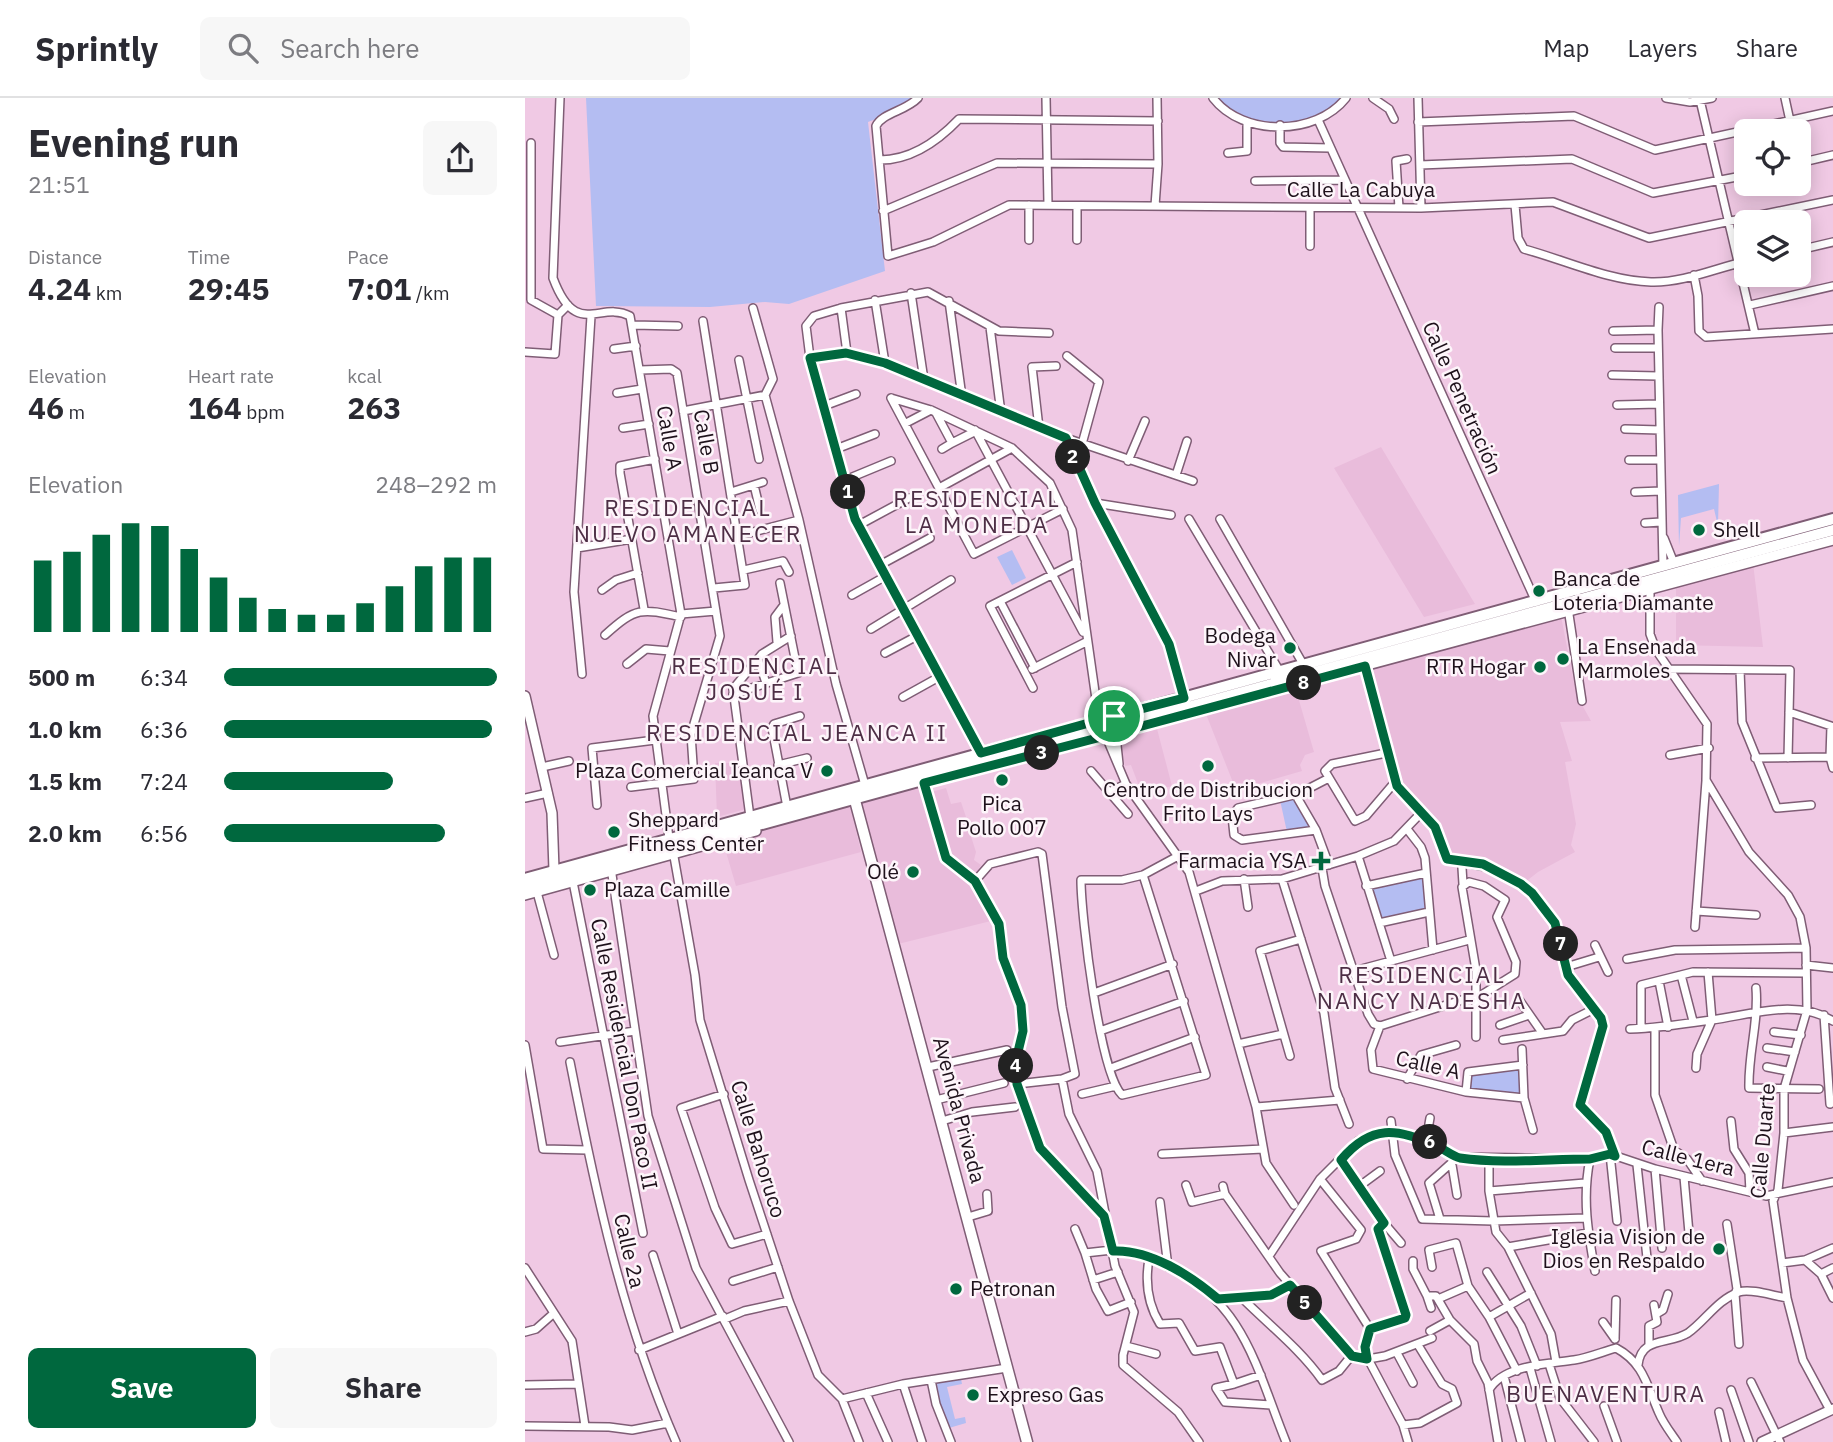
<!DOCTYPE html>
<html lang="en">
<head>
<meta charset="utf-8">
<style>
  :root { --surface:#fff; --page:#f7f7f7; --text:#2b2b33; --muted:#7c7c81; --line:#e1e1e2; --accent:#00683e }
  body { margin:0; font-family:"IBM Plex Sans",sans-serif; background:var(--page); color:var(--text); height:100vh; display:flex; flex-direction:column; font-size:26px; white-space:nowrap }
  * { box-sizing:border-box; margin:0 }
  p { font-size:23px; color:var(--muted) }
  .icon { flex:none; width:38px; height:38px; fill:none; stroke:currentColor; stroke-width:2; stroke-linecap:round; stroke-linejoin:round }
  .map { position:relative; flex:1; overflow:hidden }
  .side { display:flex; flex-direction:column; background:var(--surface); width:525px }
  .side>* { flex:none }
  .tools { position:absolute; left:1209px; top:21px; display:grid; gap:14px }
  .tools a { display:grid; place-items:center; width:77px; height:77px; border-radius:10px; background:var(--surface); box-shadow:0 4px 18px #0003; font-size:35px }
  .pin { position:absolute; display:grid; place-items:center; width:60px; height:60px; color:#fff; margin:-30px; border:4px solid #fff; border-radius:50%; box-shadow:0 2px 7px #0007 }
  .km { position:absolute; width:35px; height:35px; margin:-18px; border-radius:50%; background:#222; color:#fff; font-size:19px; line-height:35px; text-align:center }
  .round { display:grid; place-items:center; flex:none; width:74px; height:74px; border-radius:10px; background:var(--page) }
  .headline { display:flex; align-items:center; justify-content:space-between; height:119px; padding:0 28px }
  h1 { font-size:38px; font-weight:700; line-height:52px }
  .stats { display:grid; grid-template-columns:repeat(3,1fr); gap:10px; height:119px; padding:7px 28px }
  .stats div { display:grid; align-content:center }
  .stats b { font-size:30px; font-weight:700 }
  .stats small { font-size:19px; font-weight:400 }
  .stats p { font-size:19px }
  .chart { height:196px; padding:14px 28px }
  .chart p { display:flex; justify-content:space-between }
  .chart svg { width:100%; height:126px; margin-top:7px; stroke:var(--accent); stroke-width:6 }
  .button { display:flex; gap:14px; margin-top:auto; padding:14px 28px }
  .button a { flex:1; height:80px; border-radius:10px; background:var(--accent); color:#fff; font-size:28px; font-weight:700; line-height:80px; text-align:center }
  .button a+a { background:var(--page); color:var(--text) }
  ul { padding:0 28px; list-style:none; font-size:23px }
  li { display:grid; grid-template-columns:112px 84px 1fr; align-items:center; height:52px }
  li i { height:18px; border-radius:9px; background:var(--accent) }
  header { display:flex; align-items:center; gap:42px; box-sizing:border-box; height:98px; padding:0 35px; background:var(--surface); border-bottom:2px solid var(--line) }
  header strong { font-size:33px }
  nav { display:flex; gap:38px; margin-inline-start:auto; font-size:24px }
  .search { width:490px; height:63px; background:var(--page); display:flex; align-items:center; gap:18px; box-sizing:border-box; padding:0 24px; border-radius:10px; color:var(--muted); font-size:26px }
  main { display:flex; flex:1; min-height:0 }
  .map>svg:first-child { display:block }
  .built { fill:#e9bcdb }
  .green { fill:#b4bdf2 }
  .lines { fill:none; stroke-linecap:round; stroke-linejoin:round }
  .minor-casing { stroke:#7f5d75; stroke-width:10 }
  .tertiary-casing { stroke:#7f5d75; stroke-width:12 }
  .secondary-casing { stroke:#7f5d75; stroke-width:13 }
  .primary-casing { stroke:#7f5d75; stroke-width:14 }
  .minor { stroke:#fff; stroke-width:7 }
  .tertiary { stroke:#fff; stroke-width:9 }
  .secondary { stroke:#fff; stroke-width:10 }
  .primary { stroke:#fff; stroke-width:10 }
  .route-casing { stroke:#fff; stroke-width:14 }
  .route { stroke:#00683e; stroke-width:9 }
  .poi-dot { fill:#00683e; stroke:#fdf5fa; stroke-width:2.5 }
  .labels { text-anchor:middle; stroke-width:5; stroke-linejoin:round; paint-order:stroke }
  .street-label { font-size:21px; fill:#1e111b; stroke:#fdf5fa }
  .poi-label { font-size:21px; fill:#1e111b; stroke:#fdf5fa; text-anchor:start }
  .neighbourhood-label { font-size:23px; letter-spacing:2px; fill:#4d2e45; stroke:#fdf5fa }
</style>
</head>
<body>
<header>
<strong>Sprintly</strong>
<div class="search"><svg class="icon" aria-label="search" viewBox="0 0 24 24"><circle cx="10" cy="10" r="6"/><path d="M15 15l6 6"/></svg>Search here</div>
<nav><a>Map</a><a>Layers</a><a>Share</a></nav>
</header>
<main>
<section class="side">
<div class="headline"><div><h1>Evening run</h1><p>21:51</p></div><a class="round"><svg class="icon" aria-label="share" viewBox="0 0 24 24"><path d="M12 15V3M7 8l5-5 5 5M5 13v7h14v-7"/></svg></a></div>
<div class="stats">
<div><p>Distance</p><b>4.24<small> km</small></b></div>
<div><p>Time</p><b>29:45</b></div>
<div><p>Pace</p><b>7:01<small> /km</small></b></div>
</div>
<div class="stats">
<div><p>Elevation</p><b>46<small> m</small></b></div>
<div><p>Heart rate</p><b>164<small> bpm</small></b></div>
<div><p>kcal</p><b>263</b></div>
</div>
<div class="chart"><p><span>Elevation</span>248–292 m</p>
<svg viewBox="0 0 160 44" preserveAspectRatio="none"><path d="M5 44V19M15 44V16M25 44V10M35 44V6M45 44V7M55 44V15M65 44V25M75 44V32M85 44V36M95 44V38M105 44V38M115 44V34M125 44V28M135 44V21M145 44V18M155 44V18"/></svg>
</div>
<ul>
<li><b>500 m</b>6:34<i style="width:100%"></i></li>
<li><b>1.0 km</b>6:36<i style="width:98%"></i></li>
<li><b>1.5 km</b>7:24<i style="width:62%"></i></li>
<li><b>2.0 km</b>6:56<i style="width:81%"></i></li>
</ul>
<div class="button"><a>Save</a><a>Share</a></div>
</section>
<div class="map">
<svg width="1308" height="1344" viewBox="0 0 1308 1344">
  <rect width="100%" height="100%" fill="#f0c9e4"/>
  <path class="built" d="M856 349 950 506 899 519 809 370Z
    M1228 465 1238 549 1151 547V487Z
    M1036 518 1051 596 1066 623 1035 624 1047 663 1040 664 1051 726 1046 747 1050 754 1013 774 999 785 969 768 930 761 923 756 917 734 879 694 874 684 843 571 908 556 907 546 976 526 982 534Z
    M771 592 789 654 780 657 775 667 777 673 711 692 681 616Z
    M631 627 647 688 617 696 606 667 600 668 594 639 595 635Z
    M190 665H213L221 711 192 719Z
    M394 686 422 765 454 793 470 822 373 846 337 706 338 702Z
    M421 690 426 706 436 704 441 719 436 722 438 727 442 726 451 754 449 762 456 767 452 774 437 771 424 752 406 694Z
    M322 707 326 711 336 754 211 788 196 737Z"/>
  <path class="green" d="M61 0H391L372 13 343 24 360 173 264 206 240 204 185 209 71 208Z
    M690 0H817C786 35 723 31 690 0Z
    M1194 386 1193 428 1189 411 1156 420 1154 448 1153 397Z
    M487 452 501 480 487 487 472 459Z
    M767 699 787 730 762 734 755 702Z
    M899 779 903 818 855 827 844 792Z
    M996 969V997L944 992V976Z
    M436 1281 437 1286 422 1289 430 1321 440 1319 441 1325 424 1330 413 1305 412 1284Z"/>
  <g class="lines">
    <defs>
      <path id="minor" d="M35 0 28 180C51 242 75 202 105 218L156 516 128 618 144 740
        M393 0C381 13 357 15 351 28L363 158 408 144 484 107 896 110 1028 104 1124 140 1308 102
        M521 0 523 106
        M688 0C718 39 791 38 821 0
        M848 0 864 11 869 21
        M893 0 896 110
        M1141 0 1165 4 1187 0
        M1260 0 1265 23
        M1175 2 1230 236
        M794 24 1011 504
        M893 24 1049 18 1130 52 1308 13
        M755 27V45L758 49 805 50
        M6 45V202L33 217
        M703 55 722 53V24
        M355 62C387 62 413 43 434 21L633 23
        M1274 65 1308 57
        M895 67 1047 61 1128 95 1222 77
        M730 83 820 82
        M504 107V142
        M990 107 993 140 999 151C1040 162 1084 183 1126 184 1158 185 1191 170 1222 163
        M552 108V142
        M630 108 633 66 632 0
        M785 110V148
        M874 110 871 63 882 61
        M358 113 472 65 633 66
        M1274 152 1308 144
        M1169 177 1173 198 1174 233 1181 239 1308 231
        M386 195 399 282
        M350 202 360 265
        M424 203 437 299
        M1225 207 1308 188
        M228 210 248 281 240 297
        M316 210 322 255
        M178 223 220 487 189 490
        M108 227 153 228
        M465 229 476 315
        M1133 232 1134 209
        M1088 233 1133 232 1138 468
        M1090 250H1133
        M89 251 111 248
        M0 254 30 256 33 217 43 207
        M542 258 574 284 557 346
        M285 260 322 255 360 265 541 340 668 383
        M214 262 234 361
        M1087 277 1133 278
        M92 295 117 291
        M240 297 274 422 311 586 340 687
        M366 300 406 312 487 350 525 385 547 432 574 622 601 686 664 774 731 1009 741 1065 769 1107
        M366 300 449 456 538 411
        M1092 307 1134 306
        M299 308 331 296
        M158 313 240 297
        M411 315 427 345 451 333
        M381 325 406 312
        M98 330 124 326
        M514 330 507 269 531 268
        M1100 331 1135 332
        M450 332 558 534
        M541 340 570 405 644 546 658 600
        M311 351 350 336
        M417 351 427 345
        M1104 362H1135
        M603 363 620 323
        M651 377 662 343
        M320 382 366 363
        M229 387 235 412
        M414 390 487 350
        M206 394 238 384
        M1110 394 1136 393
        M570 405 646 417
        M664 421 754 572
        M695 421 778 566
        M1120 425 1136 424
        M334 427 384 400
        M213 438 274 422
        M1139 440 1149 465
        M52 450 107 441
        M355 467 405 440
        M219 472 258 463 264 474
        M1125 488V536L1131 552 1182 626 1181 682 1224 754 1263 797 1275 819 1281 850 1282 912 1259 991V1035L1253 1092 1248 1103 1262 1200 1278 1262 1305 1312
        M77 492 91 482 113 475
        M327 497 361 478
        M475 503 510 570
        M1043 510 1057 603
        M119 511 95 375V368L130 361
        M156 516 191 513
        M346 531 426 482
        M80 537C111 509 116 510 156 519
        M252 544 250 519 259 507
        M360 555 392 538
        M233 561 241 585
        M102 566 121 551 145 553
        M840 568 872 688 910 729 922 761 971 771 1007 795 1032 830 1047 885 1076 920 1078 928 1055 1007 1081 1034 1090 1058
        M507 571 561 544
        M1142 571 1265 572 1263 660
        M1215 572 1217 624 1252 710 1286 707
        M57 576 49 494 66 218
        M508 590 465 508 552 464
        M208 596 273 575 255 485
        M378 599 414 579
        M1264 614 1306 628 1305 659 1308 670
        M590 629 594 666
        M456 655 330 421 285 260 281 228 289 218 316 210 403 194 474 233 524 235
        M861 655 807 666 800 673 830 723 841 718 870 684
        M1145 657 1184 650
        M1230 660 1305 659
        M253 667 282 660
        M17 669 44 663
        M566 673 584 694
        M399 685 421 760 450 783 474 826 478 860 496 907 498 933 491 962 492 986 515 1050 579 1117
        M601 686 584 694 603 716
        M106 689 169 681 166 636 195 538 152 275 146 271 115 272
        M773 696V701L791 732 804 767
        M0 700 23 695
        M72 707 67 650 130 642
        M262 709 247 630 249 626 275 618
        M225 719 208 591 237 556 266 538
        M882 731 896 749 900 760 908 852
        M791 732 717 742 709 737 707 718 713 710 773 696 804 680
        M148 753 170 877 175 922 224 1082 264 1203 293 1277 317 1301 334 1344
        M833 758 866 863
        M86 770 123 1018 171 1170 264 1344
        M797 770 800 788 843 916 849 926 855 928 846 952 848 971 941 994 999 1000
        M937 770 938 786
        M618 777 681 977 597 997C575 976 556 818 556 782H597L618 777 655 757
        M719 781 723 809
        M757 781 799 915 810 990 824 1026
        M450 783 465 766 513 754 517 756 537 909 550 976 537 981 492 986
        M48 784 118 1135
        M841 788 901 775
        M671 793 697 783 757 781 833 758 869 743 896 715
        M12 794 29 857
        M1171 813 1231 817
        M854 825 904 814
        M1170 829 1181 683
        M1070 847 1083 874
        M1102 861 1150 852 1281 850
        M1281 867 1308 870
        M1041 869 1074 859
        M829 873 944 842
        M1156 877 1168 923
        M1134 883 1143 929
        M1231 890C1234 924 1223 955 1224 990L1294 991
        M569 895 648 866
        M995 903 1018 936
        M1299 917 1305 1006
        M975 927 1004 917
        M855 928 943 900 950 901 990 876 991 864 972 819 980 802 959 788 944 784 937 789 951 872V939
        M1116 930V887L1168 874 1280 875
        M1130 930V997L1149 1052 1162 1061 1177 1083
        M1105 931C1133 930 1159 926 1186 922 1226 917 1271 900 1308 923
        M575 933 659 903
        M1249 934 1276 937
        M978 942 1038 933 1047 922 1069 911
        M35 944 110 933
        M713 946 758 936
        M0 947 18 1051 62 1052
        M1242 950 1270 954
        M997 951 999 1000 1008 1032
        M765 958 735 853 776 841
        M45 964C71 1096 97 1220 151 1344
        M403 969 482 952
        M1242 969 1262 973
        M586 970 670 939
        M1171 970 1172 956 1187 922 1183 874
        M537 981 544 1016 572 1073 590 1168 609 1214 598 1257V1267L653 1314 674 1344
        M882 981 896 957 931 947
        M941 994 943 974 998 967
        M199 996 156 1010 190 1110 207 1146 242 1136
        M557 996 591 988
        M411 1002 479 985
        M731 1009 815 1002
        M417 1023 447 1014 490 1009
        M866 1023 870 1057 897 1121 968 1123 1061 1120
        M1206 1023 1209 1051 1224 1075 1225 1093
        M1259 1035 1308 1029
        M901 1043 905 1020
        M637 1056 738 1051
        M1085 1056 1092 1123
        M964 1060V1093L971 1134 983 1149 1026 1236 1031 1264
        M1065 1061C1057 1100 1063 1135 1070 1173
        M816 1062 859 1125 853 1131 882 1217 880 1220 845 1231 840 1249 843 1261 878 1327 883 1344
        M927 1067 932 1097
        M1112 1067 1122 1160
        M1130 1071 1137 1150
        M1159 1079 1164 1135
        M795 1081 836 1132 831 1141 796 1153 845 1231
        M661 1087 667 1104 700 1096
        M836 1087 855 1073
        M698 1088 700 1096 755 1175 827 1257
        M964 1093 1060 1085
        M635 1104 643 1169
        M443 1119 463 1113 462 1096
        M915 1121 904 1085 933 1059
        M859 1125 876 1145
        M1202 1126 1212 1191 1210 1196 1214 1246
        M550 1131 560 1155
        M983 1149 1063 1135
        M587 1152 560 1155 571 1191 583 1213 606 1204
        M588 1153C604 1152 624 1160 640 1167 720 1203 731 1270 761 1344
        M128 1157 153 1236
        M744 1158 795 1081 833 1043 848 1036 867 1033 875 1036 901 1043 933 1059 1065 1061 1085 1056 1130 1071 1241 1098 1308 1084
        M624 1161C620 1184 622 1205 635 1226L654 1225 670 1253 695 1249 709 1286 691 1290 700 1304 746 1307
        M1280 1162 1296 1176 1308 1200
        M888 1163V1171L902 1198H911L925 1222 949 1246 952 1263 963 1285 973 1344
        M1257 1165 1280 1162 1308 1150
        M907 1169 904 1152 931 1145 943 1188 964 1219 992 1273
        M0 1170 47 1243 60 1328
        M962 1174 996 1228 1012 1268
        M1296 1176 1308 1170
        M568 1182 593 1174
        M208 1183 253 1169
        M902 1198 906 1210
        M717 1200C744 1227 775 1251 797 1282L814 1273 827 1257 843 1261 860 1258 907 1240
        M693 1201 746 1197 765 1187
        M913 1201 943 1188
        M1133 1215 1138 1212 1143 1196
        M964 1219 1006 1195
        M200 1221 219 1213 264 1203
        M1078 1224 1090 1241
        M905 1233 925 1222
        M0 1234 11 1231 29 1215
        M1090 1241 1091 1202
        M1124 1246V1228L1132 1224 1129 1207
        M601 1248 631 1256
        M114 1252 198 1218
        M872 1255 888 1285
        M1024 1266 1035 1300 1069 1344
        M1113 1267C1116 1238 1144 1247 1163 1235 1181 1222 1192 1202 1214 1194 1226 1190 1249 1198 1262 1200
        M1005 1270 1026 1344
        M979 1278 996 1344
        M406 1282 411 1306 426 1344
        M1226 1284 1255 1344
        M378 1286 397 1344
        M709 1286 736 1277
        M0 1287 53 1286
        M964 1292C978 1267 1023 1266 1049 1262 1063 1260 1077 1254 1091 1250 1119 1265 1122 1288 1134 1315 1138 1325 1146 1335 1152 1344
        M1206 1292 1224 1344
        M341 1295 363 1344
        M317 1301 378 1286 482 1270
        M1079 1308 1092 1344
        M1194 1314 1201 1344
        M878 1327 895 1325 932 1305 927 1291 917 1286 893 1247
        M0 1328 84 1329 107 1332 143 1325"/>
      <path id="tertiary" d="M0 598 27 715 29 772
        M474 666 1308 442
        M0 797 231 733
        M1237 1344 1308 1311"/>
      <path id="secondary" d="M328 695 502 1344"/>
      <path id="primary" d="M0 781 1308 421
        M0 791 1308 432"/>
    </defs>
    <use href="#minor" class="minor-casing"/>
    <use href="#tertiary" class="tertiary-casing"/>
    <use href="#secondary" class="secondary-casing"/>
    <use href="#primary" class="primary-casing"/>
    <use href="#minor" class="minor"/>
    <use href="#tertiary" class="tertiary"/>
    <use href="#secondary" class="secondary"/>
    <use href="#primary" class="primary"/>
  </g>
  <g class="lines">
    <defs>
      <path id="route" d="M589 618 456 655 330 421 285 260 321 255 360 265 541 340 570 405 644 546 659 600 589 618 591 635 580 638 399 685 421 760 450 783 474 826 478 860 496 907 498 933 491 962 492 986 515 1050 579 1118 588 1153C625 1151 666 1178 693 1201L746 1197 765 1187 827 1258 842 1261 840 1249 845 1231 880 1220 881 1217 853 1131 859 1125 816 1062C846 1026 872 1030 912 1048 919 1051 927 1058 935 1060 977 1066 1023 1061 1065 1061L1085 1056 1090 1058 1081 1034 1055 1007 1078 928 1076 920 1043 877 1030 825 1007 795 996 786 958 766 922 761 910 729 872 688 840 568 591 635 589 618"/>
    </defs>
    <use href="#route" class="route-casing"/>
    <use href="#route" class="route"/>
  </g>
  <g class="poi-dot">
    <circle cx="1174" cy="432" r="7"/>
    <circle cx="1014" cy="493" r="7"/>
    <circle cx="765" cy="550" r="7"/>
    <circle cx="1038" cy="561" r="7"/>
    <circle cx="1015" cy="569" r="7"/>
    <circle cx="683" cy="668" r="7"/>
    <circle cx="302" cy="673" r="7"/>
    <circle cx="477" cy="682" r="7"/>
    <circle cx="89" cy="734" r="7"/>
    <path d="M792.5 752.5h7v7h7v7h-7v7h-7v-7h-7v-7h7z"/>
    <circle cx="388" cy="774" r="7"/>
    <circle cx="65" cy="792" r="7"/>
    <circle cx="1194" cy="1151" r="7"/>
    <circle cx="431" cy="1191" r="7"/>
    <circle cx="448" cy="1297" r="7"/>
  </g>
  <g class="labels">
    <g class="street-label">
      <text x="836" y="99">Calle La Cabuya</text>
      <text transform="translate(937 300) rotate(66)" y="7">Calle Penetración</text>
      <text transform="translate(144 340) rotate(80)" y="7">Calle A</text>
      <text transform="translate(181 344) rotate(80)" y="7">Calle B</text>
      <text transform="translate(99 956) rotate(79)" y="7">Calle Residencial Don Paco II</text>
      <text transform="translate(903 967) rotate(13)" y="7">Calle A</text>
      <text transform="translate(434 1012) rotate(75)" y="7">Avenida Privada</text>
      <text transform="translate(1238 1043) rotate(-85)" y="7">Calle Duarte</text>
      <text transform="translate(233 1051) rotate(73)" y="7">Calle Bahoruco</text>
      <text transform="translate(1163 1060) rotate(14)" y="7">Calle 1era</text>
      <text transform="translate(104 1153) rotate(77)" y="7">Calle 2a</text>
    </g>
    <g class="poi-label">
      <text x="1188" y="439">Shell</text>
      <text x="1028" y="488">Banca de<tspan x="1028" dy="24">Loteria Diamante</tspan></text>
      <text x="751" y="545" text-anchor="end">Bodega<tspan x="751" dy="24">Nivar</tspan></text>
      <text x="1052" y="556">La Ensenada<tspan x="1052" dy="24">Marmoles</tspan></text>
      <text x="1001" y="576" text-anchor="end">RTR Hogar</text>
      <text x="288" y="680" text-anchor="end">Plaza Comercial Ieanca V</text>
      <text x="683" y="699" text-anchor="middle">Centro de Distribucion<tspan x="683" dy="24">Frito Lays</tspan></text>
      <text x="477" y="713" text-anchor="middle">Pica<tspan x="477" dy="24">Pollo 007</tspan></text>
      <text x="103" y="729">Sheppard<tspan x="103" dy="24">Fitness Center</tspan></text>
      <text x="782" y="770" text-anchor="end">Farmacia YSA</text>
      <text x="374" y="781" text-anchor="end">Olé</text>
      <text x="79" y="799">Plaza Camille</text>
      <text x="1180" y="1146" text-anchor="end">Iglesia Vision de<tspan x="1180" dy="24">Dios en Respaldo</tspan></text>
      <text x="445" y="1198">Petronan</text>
      <text x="462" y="1304">Expreso Gas</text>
    </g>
    <g class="neighbourhood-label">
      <text x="452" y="409">RESIDENCIAL<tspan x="452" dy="26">LA MONEDA</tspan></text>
      <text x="163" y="418">RESIDENCIAL<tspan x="163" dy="26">NUEVO AMANECER</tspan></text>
      <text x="230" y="576">RESIDENCIAL<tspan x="230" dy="26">JOSUÉ I</tspan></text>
      <text x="272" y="643">RESIDENCIAL JEANCA II</text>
      <text x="897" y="885">RESIDENCIAL<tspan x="897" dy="26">NANCY NADESHA</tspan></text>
      <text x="1081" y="1304">BUENAVENTURA</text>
    </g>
  </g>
</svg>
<div class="tools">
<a><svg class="icon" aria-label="locate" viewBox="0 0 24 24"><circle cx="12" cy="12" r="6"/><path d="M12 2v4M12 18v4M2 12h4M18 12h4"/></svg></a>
<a><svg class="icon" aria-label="layers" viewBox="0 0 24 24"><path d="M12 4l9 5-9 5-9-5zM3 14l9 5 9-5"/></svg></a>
</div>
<div class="pin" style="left:589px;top:618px;background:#1e9e55"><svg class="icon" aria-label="arrive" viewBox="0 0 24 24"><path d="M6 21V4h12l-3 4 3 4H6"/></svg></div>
<b class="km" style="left:323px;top:394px">1</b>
<b class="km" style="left:548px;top:359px">2</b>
<b class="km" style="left:517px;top:655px">3</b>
<b class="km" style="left:491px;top:968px">4</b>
<b class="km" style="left:780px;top:1205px">5</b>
<b class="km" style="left:905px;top:1044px">6</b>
<b class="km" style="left:1036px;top:846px">7</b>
<b class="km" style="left:779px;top:585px">8</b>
</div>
</main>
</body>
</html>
